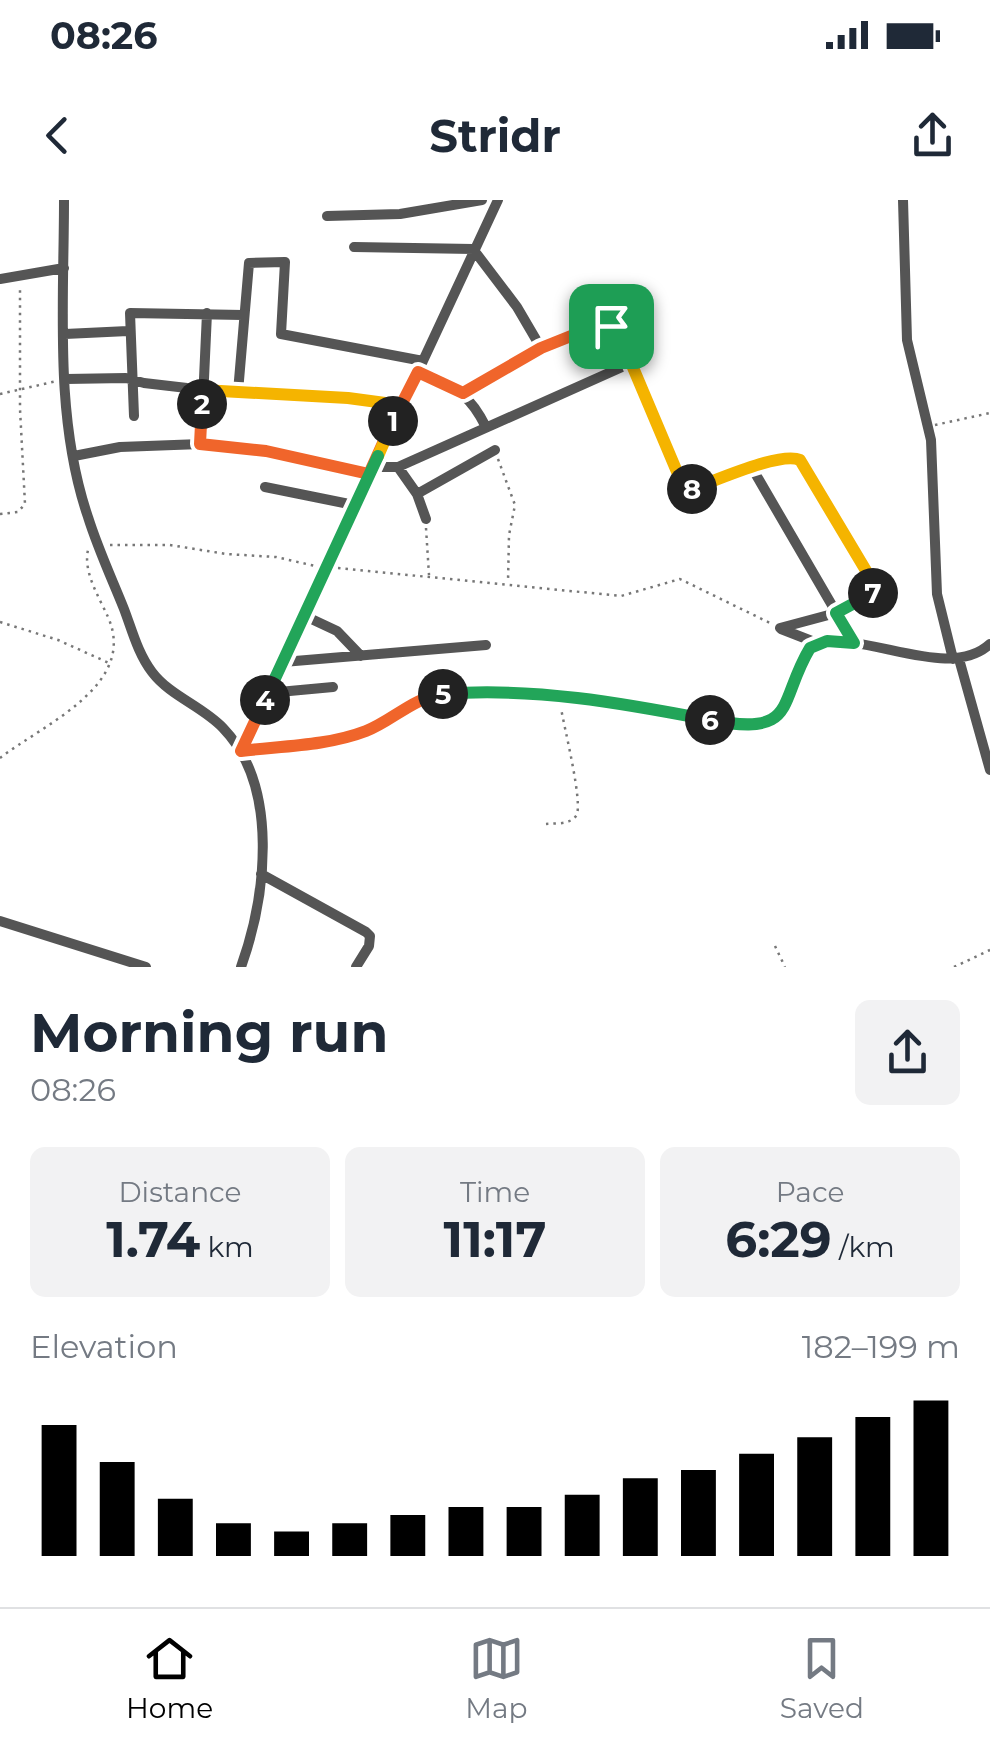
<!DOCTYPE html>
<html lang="en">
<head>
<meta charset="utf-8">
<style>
  :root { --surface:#fff; --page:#f2f2f3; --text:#1f2937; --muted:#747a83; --line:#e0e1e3; --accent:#000 }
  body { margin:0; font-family:Montserrat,sans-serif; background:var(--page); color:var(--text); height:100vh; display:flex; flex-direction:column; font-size:38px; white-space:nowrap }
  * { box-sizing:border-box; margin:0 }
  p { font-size:32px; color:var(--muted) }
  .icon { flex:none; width:55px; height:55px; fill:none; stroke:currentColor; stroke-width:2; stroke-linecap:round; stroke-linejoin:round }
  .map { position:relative; height:767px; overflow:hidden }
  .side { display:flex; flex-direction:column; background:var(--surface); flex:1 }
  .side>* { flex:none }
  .pin { position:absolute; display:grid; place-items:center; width:85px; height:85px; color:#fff; margin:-42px; border-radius:20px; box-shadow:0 5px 15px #0006 }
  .km { position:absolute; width:50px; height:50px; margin:-25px; border-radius:50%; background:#222; color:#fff; font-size:28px; line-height:50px; text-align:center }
  .round { display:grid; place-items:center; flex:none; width:105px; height:105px; border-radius:15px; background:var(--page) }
  .overview { display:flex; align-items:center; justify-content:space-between; height:170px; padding:0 30px }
  h1 { font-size:55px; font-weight:700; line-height:75px }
  .metrics { display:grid; grid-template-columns:repeat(3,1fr); gap:15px; height:170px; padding:10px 30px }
  .metrics div { display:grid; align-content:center; border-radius:15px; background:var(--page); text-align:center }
  .metrics b { font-size:50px; font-weight:700 }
  .metrics small { font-size:28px; font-weight:400 }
  .metrics p { font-size:28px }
  .chart { height:280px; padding:20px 30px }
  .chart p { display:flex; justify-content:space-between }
  .chart svg { width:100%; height:180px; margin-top:10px; stroke:var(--accent); stroke-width:6 }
  .status { display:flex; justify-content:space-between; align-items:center; height:70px; padding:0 50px; background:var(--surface); direction:ltr }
  .status svg { height:28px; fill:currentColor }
  header { display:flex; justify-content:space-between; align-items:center; height:130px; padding:0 30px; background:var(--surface); font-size:45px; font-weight:700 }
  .tabs { display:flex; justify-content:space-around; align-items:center; height:140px; border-top:2px solid var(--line); background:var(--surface); font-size:28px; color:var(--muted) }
  .tabs a { display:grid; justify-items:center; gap:5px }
  .tabs .on { color:var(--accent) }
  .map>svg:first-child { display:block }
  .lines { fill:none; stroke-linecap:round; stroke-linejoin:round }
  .path { stroke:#777; stroke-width:2.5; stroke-dasharray:2.5 5; stroke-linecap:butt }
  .minor { stroke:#555; stroke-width:10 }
  .split-1-casing { stroke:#fff; stroke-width:20 }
  .split-2-casing { stroke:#fff; stroke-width:20 }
  .split-3-casing { stroke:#fff; stroke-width:20 }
  .split-4-casing { stroke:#fff; stroke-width:20 }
  .split-5-casing { stroke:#fff; stroke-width:20 }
  .split-6-casing { stroke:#fff; stroke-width:20 }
  .split-7-casing { stroke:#fff; stroke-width:20 }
  .split-8-casing { stroke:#fff; stroke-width:20 }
  .split-9-casing { stroke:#fff; stroke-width:20 }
  .split-1 { stroke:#f0652b; stroke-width:12 }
  .split-2 { stroke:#f0652b; stroke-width:12 }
  .split-3 { stroke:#f5b400; stroke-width:12 }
  .split-4 { stroke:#22a559; stroke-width:12 }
  .split-5 { stroke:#f0652b; stroke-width:12 }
  .split-6 { stroke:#22a559; stroke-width:12 }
  .split-7 { stroke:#22a559; stroke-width:12 }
  .split-8 { stroke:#f5b400; stroke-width:12 }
  .split-9 { stroke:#f5b400; stroke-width:12 }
</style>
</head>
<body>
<div class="status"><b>08:26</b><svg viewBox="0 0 49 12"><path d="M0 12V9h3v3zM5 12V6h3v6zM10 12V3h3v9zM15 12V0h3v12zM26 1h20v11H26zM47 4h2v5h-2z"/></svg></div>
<header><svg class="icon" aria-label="back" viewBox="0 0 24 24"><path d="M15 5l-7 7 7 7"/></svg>Stridr<svg class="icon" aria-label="share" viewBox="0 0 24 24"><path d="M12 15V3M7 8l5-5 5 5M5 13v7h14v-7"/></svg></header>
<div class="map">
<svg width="990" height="767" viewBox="0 0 990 767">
  <rect width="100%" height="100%" fill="#fff"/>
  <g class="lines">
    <path class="path" d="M0 194 57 181
      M935 225 990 213
      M498 259 515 305 509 335 508 382
      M0 314 18 312 25 304 20 209V87
      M426 328 429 375
      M110 345H170L226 354 276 357 315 366
      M338 368 621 396 680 379 770 423
      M0 422 58 440 109 463
      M0 558C44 524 138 485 108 417 99 397 83 372 88 350
      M546 624C556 623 569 625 576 616 584 606 564 527 561 508
      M775 746 785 767
      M954 767 990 750"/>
    <path class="minor" d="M64 0C64 104 54 218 88 317 98 349 112 379 124 409 132 430 138 454 152 472 170 496 202 506 223 528 280 587 266 697 241 767
      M903 0 907 140 931 240 937 394 953 459
      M327 16 400 14 482 0
      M354 47 473 49 517 107 541 148
      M0 79 64 68
      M65 134 128 131
      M418 173C454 189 467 189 486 227
      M66 179 126 178 144 183 187 188 348 198 400 205
      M238 192 249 63 285 62 281 134 423 161
      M463 193 541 148 601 124 618 132 686 289 755 268
      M134 216 130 113 243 115
      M201 244 207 113
      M74 256 120 247 201 244 267 251 369 273
      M372 267H398L631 163
      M398 267 417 294 426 319
      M265 287 354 305
      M417 294 495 250
      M305 416 337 431 361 456
      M780 428 836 413 872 395 874 384 801 260 795 257 757 264 755 273 854 443
      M781 429 817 443
      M959 459 990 570
      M283 462 486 445
      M268 493 333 487
      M241 551 348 537 378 525 424 499 447 494H512L622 502 719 521H767L784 510 803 459 817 443C869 432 949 482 990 444
      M241 551 498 0
      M261 674 366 732 370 736 369 746 356 767
      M0 721 146 767"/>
  </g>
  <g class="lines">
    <defs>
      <path id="split-1" d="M393 221 418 172 463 193 541 148 601 124 611 126"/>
      <path id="split-2" d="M202 204 200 244 266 251 369 274 393 221"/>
      <path id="split-3" d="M202 204 203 190 348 198 400 205 378 256"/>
      <path id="split-4" d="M265 500 378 256"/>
      <path id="split-5" d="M265 500 241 551C282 546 327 546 366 531 392 521 414 497 443 494"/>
      <path id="split-6" d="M443 494C533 487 622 503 710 520"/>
      <path id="split-7" d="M710 520C799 537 777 503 810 448L827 441 854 443 836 413 873 393"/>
      <path id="split-8" d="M692 289C715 281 781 251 800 260L874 384 873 393"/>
      <path id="split-9" d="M611 126 618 132 683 286 692 289"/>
    </defs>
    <use href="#split-1" class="split-1-casing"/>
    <use href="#split-2" class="split-2-casing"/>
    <use href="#split-3" class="split-3-casing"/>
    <use href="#split-4" class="split-4-casing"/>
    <use href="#split-5" class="split-5-casing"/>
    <use href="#split-6" class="split-6-casing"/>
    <use href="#split-7" class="split-7-casing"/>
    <use href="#split-8" class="split-8-casing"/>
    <use href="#split-9" class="split-9-casing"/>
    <use href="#split-1" class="split-1"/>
    <use href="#split-2" class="split-2"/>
    <use href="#split-3" class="split-3"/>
    <use href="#split-4" class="split-4"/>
    <use href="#split-5" class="split-5"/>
    <use href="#split-6" class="split-6"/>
    <use href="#split-7" class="split-7"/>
    <use href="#split-8" class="split-8"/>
    <use href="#split-9" class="split-9"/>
  </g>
</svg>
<div class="pin" style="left:611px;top:126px;background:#1e9e55"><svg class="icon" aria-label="arrive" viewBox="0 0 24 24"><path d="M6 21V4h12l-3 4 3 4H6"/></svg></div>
<b class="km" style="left:393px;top:221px">1</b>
<b class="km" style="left:202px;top:204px">2</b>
<b class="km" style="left:265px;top:500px">4</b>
<b class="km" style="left:443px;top:494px">5</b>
<b class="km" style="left:710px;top:520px">6</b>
<b class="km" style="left:873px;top:393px">7</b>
<b class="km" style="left:692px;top:289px">8</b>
</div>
<section class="side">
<div class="overview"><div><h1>Morning run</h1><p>08:26</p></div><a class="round"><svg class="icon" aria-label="share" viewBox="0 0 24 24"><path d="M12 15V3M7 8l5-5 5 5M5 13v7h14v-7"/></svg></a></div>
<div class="metrics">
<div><p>Distance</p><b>1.74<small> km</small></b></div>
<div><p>Time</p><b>11:17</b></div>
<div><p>Pace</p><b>6:29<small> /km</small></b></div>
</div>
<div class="chart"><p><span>Elevation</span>182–199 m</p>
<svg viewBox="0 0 160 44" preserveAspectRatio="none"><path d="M5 44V12M15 44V21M25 44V30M35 44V36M45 44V38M55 44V36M65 44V34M75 44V32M85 44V32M95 44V29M105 44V25M115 44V23M125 44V19M135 44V15M145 44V10M155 44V6"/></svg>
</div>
</section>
<nav class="tabs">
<a class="on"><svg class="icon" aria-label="home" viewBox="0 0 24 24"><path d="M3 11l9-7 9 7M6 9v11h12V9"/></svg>Home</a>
<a><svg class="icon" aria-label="map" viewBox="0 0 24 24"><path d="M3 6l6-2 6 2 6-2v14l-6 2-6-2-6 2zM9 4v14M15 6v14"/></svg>Map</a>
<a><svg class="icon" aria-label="saved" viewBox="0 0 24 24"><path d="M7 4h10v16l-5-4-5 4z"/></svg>Saved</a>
</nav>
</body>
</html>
